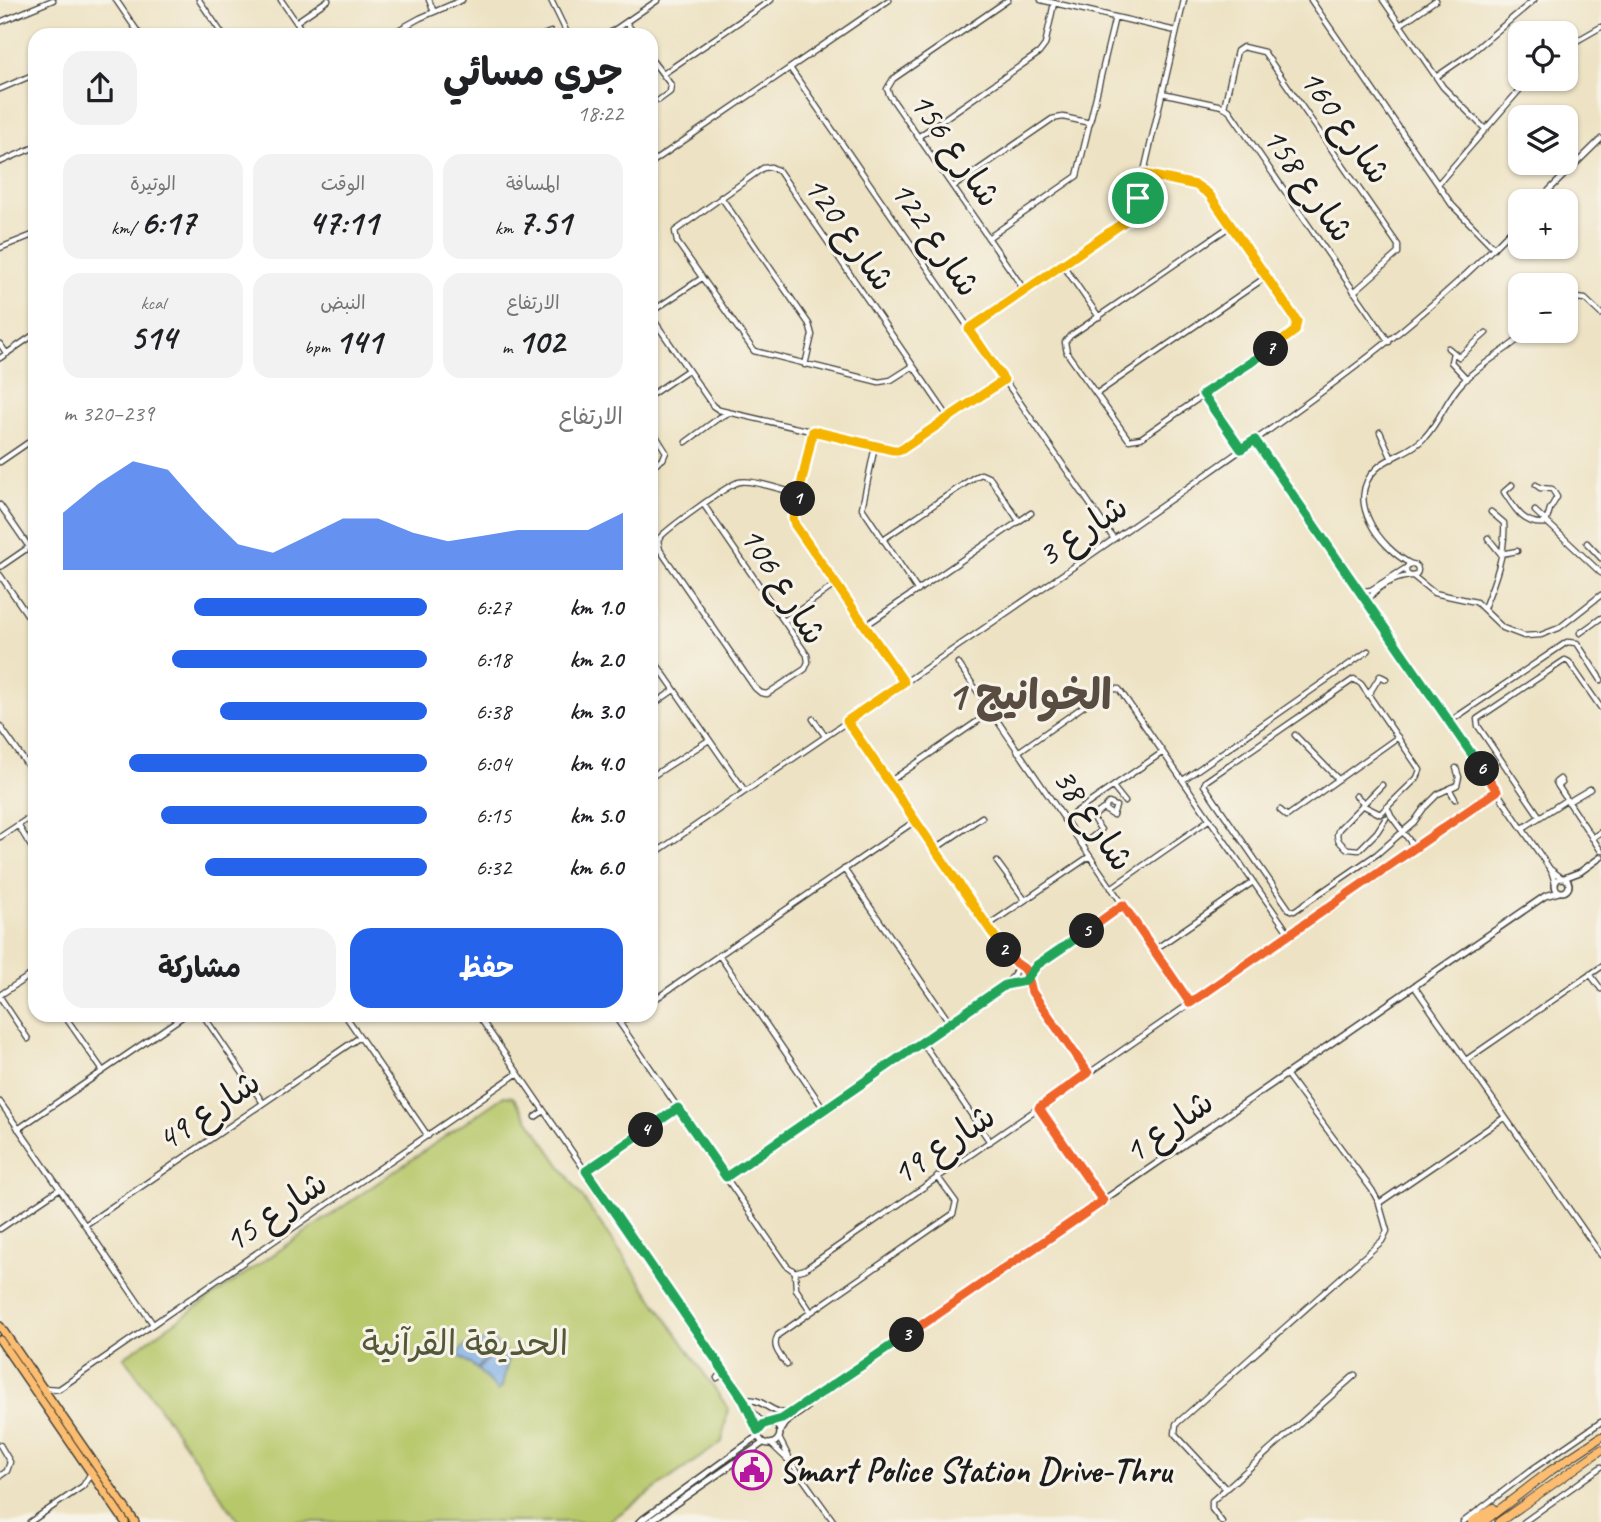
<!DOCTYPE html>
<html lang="ar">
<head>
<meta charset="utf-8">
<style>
  :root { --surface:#fff; --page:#f2f2f2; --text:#202124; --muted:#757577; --accent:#2563eb }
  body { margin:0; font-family:Caveat,"Playpen Sans Arabic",sans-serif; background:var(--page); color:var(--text); direction:rtl; height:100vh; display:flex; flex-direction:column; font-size:26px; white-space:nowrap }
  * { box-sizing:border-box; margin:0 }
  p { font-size:23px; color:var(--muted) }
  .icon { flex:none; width:38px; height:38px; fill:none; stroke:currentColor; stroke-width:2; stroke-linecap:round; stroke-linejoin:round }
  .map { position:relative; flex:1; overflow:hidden; direction:ltr }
  .drawer { position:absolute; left:28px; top:28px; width:630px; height:994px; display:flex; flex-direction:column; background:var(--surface); border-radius:21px; box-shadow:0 2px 5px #0004; direction:rtl }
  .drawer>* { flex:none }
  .tools { position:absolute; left:1508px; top:21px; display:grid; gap:14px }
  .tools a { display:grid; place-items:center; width:70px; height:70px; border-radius:14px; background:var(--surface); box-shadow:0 2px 5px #0004; font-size:35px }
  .pin { position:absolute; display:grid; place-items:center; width:60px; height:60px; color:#fff; margin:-30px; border:4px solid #fff; border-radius:50%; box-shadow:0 2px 7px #0007 }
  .km { position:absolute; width:35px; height:35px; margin:-18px; border-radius:50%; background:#222; color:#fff; font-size:19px; line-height:35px; text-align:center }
  .round { display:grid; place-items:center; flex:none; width:74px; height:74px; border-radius:21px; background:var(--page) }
  .head { display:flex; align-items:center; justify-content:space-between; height:119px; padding:0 35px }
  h1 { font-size:38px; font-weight:700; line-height:52px }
  .stats { display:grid; grid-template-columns:repeat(3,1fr); gap:10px; height:119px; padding:7px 35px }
  .stats div { display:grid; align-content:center; border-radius:18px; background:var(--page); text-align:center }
  .stats b { font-size:35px; font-weight:700 }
  .stats small { font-size:19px; font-weight:400 }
  .stats p { font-size:19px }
  .chart { height:196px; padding:14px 35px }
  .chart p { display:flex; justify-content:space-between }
  .chart svg { width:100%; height:126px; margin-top:7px; fill:var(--accent); opacity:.7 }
  .cta { display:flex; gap:14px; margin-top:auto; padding:14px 35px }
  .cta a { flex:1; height:80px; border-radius:21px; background:var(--accent); color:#fff; font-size:28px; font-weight:700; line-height:80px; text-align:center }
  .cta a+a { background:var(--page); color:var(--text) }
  ul { padding:0 35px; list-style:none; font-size:23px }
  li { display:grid; grid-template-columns:112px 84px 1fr; align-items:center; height:52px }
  li i { height:18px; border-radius:9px; background:var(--accent) }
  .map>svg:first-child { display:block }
  .green { fill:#b7c86b; stroke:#6a7244; stroke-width:2 }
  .water { fill:#79ace5; stroke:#4a6480; stroke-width:2 }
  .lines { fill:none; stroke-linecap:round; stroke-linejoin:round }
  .minor-tunnel { stroke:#c3baa2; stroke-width:4.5; stroke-dasharray:4.5 2; stroke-linecap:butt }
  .minor-casing { stroke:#3b3a35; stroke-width:7 }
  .tertiary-casing { stroke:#3b3a35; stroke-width:8 }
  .primary-casing { stroke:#3b3a35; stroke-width:10 }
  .trunk-casing { stroke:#3b3a35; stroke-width:10 }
  .minor { stroke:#fff; stroke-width:4.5 }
  .tertiary { stroke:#fff; stroke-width:5 }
  .primary { stroke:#fcbd6f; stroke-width:7 }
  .trunk { stroke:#fcbd6f; stroke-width:8 }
  .split-1-casing { stroke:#fff; stroke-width:14 }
  .split-2-casing { stroke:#fff; stroke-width:14 }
  .split-3-casing { stroke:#fff; stroke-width:14 }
  .split-4-casing { stroke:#fff; stroke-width:14 }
  .split-5-casing { stroke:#fff; stroke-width:14 }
  .split-6-casing { stroke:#fff; stroke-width:14 }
  .split-7-casing { stroke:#fff; stroke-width:14 }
  .split-8-casing { stroke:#fff; stroke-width:14 }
  .split-1 { stroke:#f5b400; stroke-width:9 }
  .split-2 { stroke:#f5b400; stroke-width:9 }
  .split-3 { stroke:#f0652b; stroke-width:9 }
  .split-4 { stroke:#22a559; stroke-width:9 }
  .split-5 { stroke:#22a559; stroke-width:9 }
  .split-6 { stroke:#f0652b; stroke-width:9 }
  .split-7 { stroke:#22a559; stroke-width:9 }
  .split-8 { stroke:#f5b400; stroke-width:9 }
  .labels { text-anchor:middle; stroke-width:6; stroke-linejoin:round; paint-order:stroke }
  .street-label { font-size:35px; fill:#1c1c1c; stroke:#f7f3e8 }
  .park-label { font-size:35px; fill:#525838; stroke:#f7f3e8 }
  .poi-label { font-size:35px; font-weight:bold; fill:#1c1c1c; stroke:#f7f3e8; text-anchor:start }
  .district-label { font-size:42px; font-weight:bold; fill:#594c40; stroke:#f7f3e8 }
</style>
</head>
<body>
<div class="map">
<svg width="1601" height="1522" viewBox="0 0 1601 1522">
  <rect width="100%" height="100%" fill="#f7f3e8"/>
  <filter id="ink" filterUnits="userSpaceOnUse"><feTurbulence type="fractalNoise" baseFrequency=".0143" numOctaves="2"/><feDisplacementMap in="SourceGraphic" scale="14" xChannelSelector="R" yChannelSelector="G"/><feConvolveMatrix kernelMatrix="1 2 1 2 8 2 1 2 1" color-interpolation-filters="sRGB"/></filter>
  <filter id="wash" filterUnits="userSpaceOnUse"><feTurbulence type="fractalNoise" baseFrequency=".00686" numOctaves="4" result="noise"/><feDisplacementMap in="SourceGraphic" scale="28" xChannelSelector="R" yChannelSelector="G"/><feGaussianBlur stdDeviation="1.57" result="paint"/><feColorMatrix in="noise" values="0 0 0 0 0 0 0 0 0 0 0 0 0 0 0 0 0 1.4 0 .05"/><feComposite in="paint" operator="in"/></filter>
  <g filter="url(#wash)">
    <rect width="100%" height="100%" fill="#ede2c3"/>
    <path class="green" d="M504 1096 513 1097 728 1408 722 1442 608 1522H239L124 1357Z"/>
    <path class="water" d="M490 1339 497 1344 477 1369 457 1354 464 1347Z
      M499 1345 509 1355 502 1387 498 1391 478 1370Z"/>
  </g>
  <g filter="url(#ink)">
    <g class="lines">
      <path class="minor-tunnel" d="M1265 734 1266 736"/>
      <defs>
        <path id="minor" d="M116 0 140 35
          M199 0 223 35
          M281 0 305 35
          M429 0 434 12
          M551 0 568 35
          M1008 0 893 79 887 89 890 96 1025 291
          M1041 0 1176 31
          M1311 0 1452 205 1494 248
          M1383 0 1443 87 1485 129
          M0 22 53 0
          M296 22 328 0
          M626 22 635 35
          M1400 25 1436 0
          M130 35 138 32
          M389 35 420 18 462 0
          M543 35 551 32
          M607 35 658 0
          M1566 47 1601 27
          M651 59 671 85 670 92 659 100
          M790 68 1114 539
          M663 74 771 0
          M1436 77 1471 53 1534 0
          M0 89 35 74
          M1162 93 1222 106 1229 110 1389 342
          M1224 107 1237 51 1243 47 1264 52 1398 245V253L1354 292
          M918 137 1039 53 1045 45 1054 3
          M0 162 35 147
          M651 163 889 0
          M1144 174C1168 179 1198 180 1214 200L1294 316 1297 326 1291 335 1141 438 1129 440 1067 353 1065 342 1070 336 1232 225
          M1438 184 1529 79
          M953 187 1052 119 1063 117 1090 123
          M721 197 809 324 812 335 805 365
          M1538 201 1601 139
          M988 238 1077 176 1115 17
          M0 248 35 234
          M1063 265 1099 317
          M1566 297 1585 299 1601 314
          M651 312 702 278
          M651 316 713 406 719 410 893 450 905 448 1004 380
          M969 329 1121 225 1133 213 1136 206 1184 0
          M0 344 7 354
          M1448 348 1459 357 1486 333
          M1453 353 1451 362 1467 379
          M0 358 35 334
          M913 366 891 380 879 382 754 351 677 242 675 231 763 168 771 167 779 171 949 418
          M1096 394 1266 277
          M1204 394 1241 449
          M651 395 688 370
          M651 428 666 452 663 459 651 467
          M813 431 793 518 795 525 903 682
          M1380 432 1392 459
          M1255 440 1550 869 1562 878
          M686 442 720 417 729 413
          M875 446 862 508 918 591
          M0 462 35 438
          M1512 485 1504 492C1515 509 1524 526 1546 523L1550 509 1557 497 1552 489 1540 488 1536 485
          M0 505 29 547
          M704 505 807 655 808 662 805 669 767 694 761 693 755 688 660 550 658 540C662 532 729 484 739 482 752 479 785 491 799 494
          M1535 511 1601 573
          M1488 538 1501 554 1517 551
          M882 540 973 478 981 474 990 478 1019 521
          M1587 543 1601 558
          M1411 564C1380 548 1344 500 1376 469 1390 455 1412 452 1425 437 1440 421 1446 400 1461 384 1481 363 1507 351 1528 331
          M1406 570a6 6 0 1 1 12 0a6 6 0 1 1-12 0Z
          M0 567 35 543
          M0 575 35 626
          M1413 576 1434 593 1476 602 1503 628 1524 636 1541 635 1559 628 1601 595
          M1358 592 1371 590 1406 568
          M1367 603C1374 587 1394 578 1410 576
          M1484 608C1495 581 1506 552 1504 523L1491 512
          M784 621 836 584
          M865 626 1031 513
          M1580 633 1601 618
          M651 656 745 791
          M958 663 1190 1003
          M1369 694 1380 676 1386 679
          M651 706 674 690
          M813 719 825 736
          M847 721 1010 959 1022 968
          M1449 722 1567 642 1577 643 1601 680
          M0 726 35 776
          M1295 735 1338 779
          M1018 752 1108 689H1119L1290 935
          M651 777 709 740
          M1560 779 1562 783 1558 786 1556 782Z
          M1183 780 1368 651
          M889 782 991 712
          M1382 785 1339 829C1334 837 1340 844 1348 849L1359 850 1377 832 1386 818
          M1558 786 1601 851
          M1113 787 1125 802
          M1450 790 1455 799
          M1356 796 1364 803
          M1568 802 1590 789
          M1362 805 1380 814
          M1387 807 1391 816 1415 848
          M1280 810 1287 816 1398 737
          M1380 814 1417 778 1420 770 1361 684 1354 679 1206 781 1204 785 1289 909 1294 911 1377 854 1414 822 1424 808 1438 794 1457 785 1459 777 1456 768
          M1540 817 1478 726 1477 719 1565 660 1569 662 1601 708
          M1064 820 1163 752
          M18 825 35 853
          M1523 828 1566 800
          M0 837 35 814
          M1592 838 1601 832
          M1082 845 1101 830 1094 820 1095 815 1103 809 1113 815 1116 806 1109 803 1106 806V810
          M935 849 982 817
          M651 856C824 737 998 620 1170 500 1295 412 1415 332 1521 220
          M997 862 1025 900
          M844 869 950 1023
          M1551 870 1555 883
          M1111 888 1210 819
          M987 926 1090 856
          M1154 950 1253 882
          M719 955 824 1109
          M1014 975a7 7 0 1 1 14 0a7 7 0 1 1-14 0Z
          M1590 974 1601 989
          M1028 976 1037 966 1123 905
          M1028 976 1033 992 1089 1073
          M1414 986 1601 1255
          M0 995 35 972
          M0 997 28 1039
          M651 1002 915 821
          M64 1015 103 1071
          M203 1015 263 1103
          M345 1015 428 1136
          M478 1015 743 1400 759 1419 768 1423
          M614 1015 787 1266 795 1272
          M620 1023 632 1015
          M922 1042 990 1142
          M1466 1060 1601 967
          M0 1102 153 1324
          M1039 1108 1103 1201
          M535 1117 544 1111
          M18 1129 185 1015
          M586 1171 678 1108
          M726 1177 1005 985 1014 975
          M1379 1203 1505 1117
          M85 1225 360 1037
          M0 1229 59 1189
          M795 1272 805 1269 1498 791
          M795 1272 796 1289 811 1312
          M787 1365C780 1355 771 1347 778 1335L953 1214 956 1202 937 1176
          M717 1378 725 1373
          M44 1388 59 1389 518 1073
          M748 1410 758 1431
          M779 1438 793 1465 834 1522
          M771 1444 788 1460
          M0 1445 10 1462 7 1471 0 1476
          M1226 1489 1175 1434 1176 1424 1382 1241 1387 1231 1379 1203 1372 1190 1286 1074
          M30 1522 83 1486 91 1473
          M1222 1522 1212 1509V1501L1355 1375
          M1463 1522 1531 1470 1601 1422
          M1524 1522 1601 1467"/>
        <path id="tertiary" d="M1555 885a7 7 0 1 1 14 0a7 7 0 1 1-14 0Z
          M1564 878 1580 872 1601 857
          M743 1400C764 1397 767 1413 790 1414
          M758 1433a11 11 0 1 1 22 0a11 11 0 1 1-22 0Z
          M772 1423 782 1419 819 1396 1545 896 1559 892
          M780 1431 785 1423 806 1408
          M639 1522 758 1436
          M649 1522 763 1443"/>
        <path id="primary" d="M0 1326 135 1522
          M0 1340 125 1522"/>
        <path id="trunk" d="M1472 1522 1493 1508
          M1483 1522 1550 1471 1601 1437
          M1499 1522 1601 1450"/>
      </defs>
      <use href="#minor" class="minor-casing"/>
      <use href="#tertiary" class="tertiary-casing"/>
      <use href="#primary" class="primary-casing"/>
      <use href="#trunk" class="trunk-casing"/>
      <use href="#minor" class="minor"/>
      <use href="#tertiary" class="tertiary"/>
      <use href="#primary" class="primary"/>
      <use href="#trunk" class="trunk"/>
    </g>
  </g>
  <g class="lines" filter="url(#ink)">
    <defs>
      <path id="split-1" d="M798 499 813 431 893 450H901L1004 380 969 329 1127 220 1136 206 1138 198"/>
      <path id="split-2" d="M798 499 793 518 795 525 904 682 847 721 1004 950"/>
      <path id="split-3" d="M907 1335 1103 1201 1039 1108 1088 1073 1032 992 1026 970 1010 959 1004 950"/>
      <path id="split-4" d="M646 1130 586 1171 743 1399 758 1431 764 1424 782 1419 907 1335"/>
      <path id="split-5" d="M646 1130 678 1108 726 1177 1005 985 1025 981 1037 965 1087 931"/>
      <path id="split-6" d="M1087 931 1123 905 1190 1003 1497 791 1482 769"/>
      <path id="split-7" d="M1271 349 1203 394 1241 449 1255 440 1482 769"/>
      <path id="split-8" d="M1138 198 1144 174 1196 185 1209 194 1297 321 1295 331 1271 349"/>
    </defs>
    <use href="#split-1" class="split-1-casing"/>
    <use href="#split-2" class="split-2-casing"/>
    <use href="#split-3" class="split-3-casing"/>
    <use href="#split-4" class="split-4-casing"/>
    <use href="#split-5" class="split-5-casing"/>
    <use href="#split-6" class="split-6-casing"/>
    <use href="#split-7" class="split-7-casing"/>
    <use href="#split-8" class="split-8-casing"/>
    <use href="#split-1" class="split-1"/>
    <use href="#split-2" class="split-2"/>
    <use href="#split-3" class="split-3"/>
    <use href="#split-4" class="split-4"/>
    <use href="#split-5" class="split-5"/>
    <use href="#split-6" class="split-6"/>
    <use href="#split-7" class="split-7"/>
    <use href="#split-8" class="split-8"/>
  </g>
  <defs>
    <symbol id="civic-ring" viewBox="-11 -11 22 22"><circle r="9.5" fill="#f7f3e8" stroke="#b5179e" stroke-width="1.5"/><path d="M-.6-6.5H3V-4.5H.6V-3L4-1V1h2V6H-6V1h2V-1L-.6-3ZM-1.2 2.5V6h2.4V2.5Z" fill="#b5179e"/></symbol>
  </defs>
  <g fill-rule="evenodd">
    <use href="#civic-ring" x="730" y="1448" width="44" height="44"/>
  </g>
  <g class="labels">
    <g class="street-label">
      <text transform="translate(1346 126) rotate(55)" y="12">شارع 160</text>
      <text transform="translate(956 149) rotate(55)" y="12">شارع 156</text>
      <text transform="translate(1309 184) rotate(55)" y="12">شارع 158</text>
      <text transform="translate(850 233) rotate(55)" y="12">شارع 120</text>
      <text transform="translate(936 238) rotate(56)" y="12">شارع 122</text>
      <text transform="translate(1082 530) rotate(-34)" y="12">شارع 3</text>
      <text transform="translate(784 585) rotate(58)" y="12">شارع 106</text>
      <text transform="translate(1094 819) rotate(56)" y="12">شارع 38</text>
      <text transform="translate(208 1110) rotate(-34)" y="12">شارع 49</text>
      <text transform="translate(1168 1126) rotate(-35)" y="12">شارع 1</text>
      <text transform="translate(943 1144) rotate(-34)" y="12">شارع 19</text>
      <text transform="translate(275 1211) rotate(-34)" y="12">شارع 15</text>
    </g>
    <g class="park-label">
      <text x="465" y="1355">الحديقة القرآنية</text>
    </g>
    <g class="poi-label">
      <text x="779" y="1482">Smart Police Station Drive-Thru</text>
    </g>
    <g class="district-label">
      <text x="1029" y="709">الخوانيج 1</text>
    </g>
  </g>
</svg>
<div class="tools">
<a><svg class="icon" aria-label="locate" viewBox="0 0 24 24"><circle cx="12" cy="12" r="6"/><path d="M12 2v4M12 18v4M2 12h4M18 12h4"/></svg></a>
<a><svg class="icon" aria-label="layers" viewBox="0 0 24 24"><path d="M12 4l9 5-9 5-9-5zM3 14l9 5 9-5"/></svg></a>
<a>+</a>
<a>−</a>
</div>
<div class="pin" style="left:1138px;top:198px;background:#1e9e55"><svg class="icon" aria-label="arrive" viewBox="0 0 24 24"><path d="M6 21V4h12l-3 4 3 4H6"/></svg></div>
<b class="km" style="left:798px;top:499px">1</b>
<b class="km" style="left:1004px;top:950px">2</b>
<b class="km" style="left:907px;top:1335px">3</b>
<b class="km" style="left:646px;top:1130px">4</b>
<b class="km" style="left:1087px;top:931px">5</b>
<b class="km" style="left:1482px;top:769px">6</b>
<b class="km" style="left:1271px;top:349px">7</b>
<section class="drawer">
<div class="head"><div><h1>جري مسائي</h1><p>18:22</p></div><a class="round"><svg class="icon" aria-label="share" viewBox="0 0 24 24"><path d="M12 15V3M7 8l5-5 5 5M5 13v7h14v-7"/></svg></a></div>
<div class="stats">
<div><p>المسافة</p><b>7.51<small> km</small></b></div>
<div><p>الوقت</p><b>47:11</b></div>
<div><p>الوتيرة</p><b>6:17<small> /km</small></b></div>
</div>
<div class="stats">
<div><p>الارتفاع</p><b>102<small> m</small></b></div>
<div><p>النبض</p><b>141<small> bpm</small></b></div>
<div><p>kcal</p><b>514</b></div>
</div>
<div class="chart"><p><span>الارتفاع</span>239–320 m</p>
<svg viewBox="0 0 160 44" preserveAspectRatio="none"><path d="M0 44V24L10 14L20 6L30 9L40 23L50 35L60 38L70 32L80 26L90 26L100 31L110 34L120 32L130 30L140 30L150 30L160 24V44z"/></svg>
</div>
<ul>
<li><b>1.0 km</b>6:27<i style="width:64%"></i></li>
<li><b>2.0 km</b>6:18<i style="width:70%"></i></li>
<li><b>3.0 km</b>6:38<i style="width:57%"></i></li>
<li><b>4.0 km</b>6:04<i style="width:82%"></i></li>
<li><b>5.0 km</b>6:15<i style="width:73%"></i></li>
<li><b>6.0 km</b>6:32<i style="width:61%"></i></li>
</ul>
<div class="cta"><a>حفظ</a><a>مشاركة</a></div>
</section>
</div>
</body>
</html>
